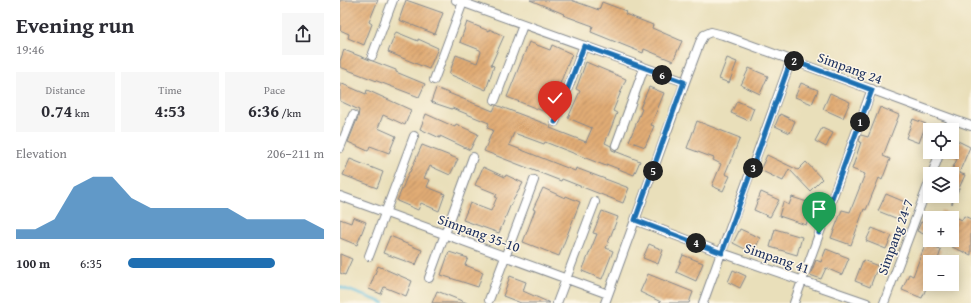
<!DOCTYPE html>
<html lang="en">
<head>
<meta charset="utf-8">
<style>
  :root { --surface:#fff; --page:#f7f7f7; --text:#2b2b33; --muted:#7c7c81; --accent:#1f6fb2 }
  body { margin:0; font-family:"Gentium Book Plus",serif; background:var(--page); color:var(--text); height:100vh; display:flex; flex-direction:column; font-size:15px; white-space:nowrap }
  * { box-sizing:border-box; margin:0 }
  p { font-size:13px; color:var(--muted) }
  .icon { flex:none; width:22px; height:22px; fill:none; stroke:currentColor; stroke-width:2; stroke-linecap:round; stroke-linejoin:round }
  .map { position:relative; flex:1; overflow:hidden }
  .panel { display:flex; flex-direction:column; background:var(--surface); width:340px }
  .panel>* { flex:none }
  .buttons { position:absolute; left:583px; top:123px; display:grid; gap:8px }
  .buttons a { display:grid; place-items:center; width:36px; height:36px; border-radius:0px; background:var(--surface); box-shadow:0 2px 10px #0003; font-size:20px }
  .pin { position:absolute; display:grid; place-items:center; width:34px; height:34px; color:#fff; margin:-41px -17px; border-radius:50% 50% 50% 0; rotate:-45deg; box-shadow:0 0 4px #0007 }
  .pin .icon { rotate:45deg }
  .km { position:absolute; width:20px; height:20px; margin:-10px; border-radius:50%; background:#222; color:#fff; font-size:11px; line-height:20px; text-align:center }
  .round { display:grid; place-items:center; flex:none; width:42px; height:42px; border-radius:0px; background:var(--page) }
  .summary { display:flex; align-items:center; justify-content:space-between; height:68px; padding:0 16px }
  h1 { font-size:22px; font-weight:600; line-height:30px }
  .metrics { display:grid; grid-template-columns:repeat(3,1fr); gap:6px; height:68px; padding:4px 16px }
  .metrics div { display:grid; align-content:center; border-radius:0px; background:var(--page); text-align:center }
  .metrics b { font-size:17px; font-weight:600 }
  .metrics small { font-size:11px; font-weight:400 }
  .metrics p { font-size:11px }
  .chart { height:112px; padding:8px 16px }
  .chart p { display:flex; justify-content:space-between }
  .chart svg { width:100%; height:72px; margin-top:4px; fill:var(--accent); opacity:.7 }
  ul { padding:0 16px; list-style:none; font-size:13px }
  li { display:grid; grid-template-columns:64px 48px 1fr; align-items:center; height:30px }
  li i { height:10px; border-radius:5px; background:var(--accent) }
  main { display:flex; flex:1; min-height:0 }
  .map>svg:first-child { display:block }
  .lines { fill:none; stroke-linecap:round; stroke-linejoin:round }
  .stream { stroke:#61bddf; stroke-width:2.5 }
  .building { fill:url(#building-hatch) }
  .minor-casing { stroke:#82878c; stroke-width:10 }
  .minor { stroke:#fff; stroke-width:8 }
  .route-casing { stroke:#fff; stroke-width:8 }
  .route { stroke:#1f6fb2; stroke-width:5 }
  .labels { text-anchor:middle; stroke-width:3; stroke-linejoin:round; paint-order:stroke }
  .street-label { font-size:14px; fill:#1b2f5e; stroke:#fcf5e5 }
</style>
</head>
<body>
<main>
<section class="panel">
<div class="summary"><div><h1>Evening run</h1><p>19:46</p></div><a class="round"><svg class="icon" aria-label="share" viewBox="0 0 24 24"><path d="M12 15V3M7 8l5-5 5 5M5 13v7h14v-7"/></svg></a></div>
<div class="metrics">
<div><p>Distance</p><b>0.74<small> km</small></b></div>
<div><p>Time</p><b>4:53</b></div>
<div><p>Pace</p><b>6:36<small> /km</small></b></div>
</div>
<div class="chart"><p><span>Elevation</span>206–211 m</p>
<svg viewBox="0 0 160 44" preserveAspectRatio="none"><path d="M0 44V38L10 38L20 32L30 12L40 6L50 6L60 19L70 25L80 25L90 25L100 25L110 25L120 32L130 32L140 32L150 32L160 38V44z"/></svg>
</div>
<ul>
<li><b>100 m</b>6:35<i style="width:75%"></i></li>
</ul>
</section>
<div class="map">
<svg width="631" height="303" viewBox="0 0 631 303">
  <defs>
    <pattern id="building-hatch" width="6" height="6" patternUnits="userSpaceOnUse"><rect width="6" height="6" fill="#e1ac75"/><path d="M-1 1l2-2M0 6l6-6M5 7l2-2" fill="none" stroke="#b68c63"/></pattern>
  </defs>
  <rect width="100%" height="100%" fill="#fcf5e5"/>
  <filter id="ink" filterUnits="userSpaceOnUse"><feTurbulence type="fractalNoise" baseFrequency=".025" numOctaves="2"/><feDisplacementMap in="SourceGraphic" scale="8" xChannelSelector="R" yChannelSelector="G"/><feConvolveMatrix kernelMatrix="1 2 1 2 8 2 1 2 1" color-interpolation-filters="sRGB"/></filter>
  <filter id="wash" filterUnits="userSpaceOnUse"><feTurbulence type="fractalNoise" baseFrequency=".012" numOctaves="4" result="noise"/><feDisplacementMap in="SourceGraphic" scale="16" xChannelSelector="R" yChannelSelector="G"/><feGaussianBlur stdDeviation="0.9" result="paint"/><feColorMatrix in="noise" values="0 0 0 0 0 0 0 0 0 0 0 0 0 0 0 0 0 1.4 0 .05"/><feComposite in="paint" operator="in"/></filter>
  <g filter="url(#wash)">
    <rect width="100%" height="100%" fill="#e9dfba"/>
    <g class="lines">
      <path class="stream" d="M0 287 44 303"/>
    </g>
    <g id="blocks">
      <path class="building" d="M0 0H38L29 22 32 24 24 45 8 38 9 34 0 30Z
        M66 0 103 13 95 34 59 20Z
        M190 0H231L259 10 262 2 286 11 285 14 313 25 312 28 342 41 333 61 304 49 303 53 251 32 253 26 223 15 224 14Z
        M127 22 149 31V29L164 36 151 65 154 66 146 90 109 74 116 55 137 63 141 52 140 50 120 42Z
        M56 32 78 41V39L98 48 89 69 48 52Z
        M189 42 210 50 212 45 232 54 208 113 167 97Z
        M4 50 56 70V72L85 84 79 97 0 67V61Z
        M387 58 397 62 389 83 379 79Z
        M246 62 286 79 273 111 277 113 265 143 271 146 272 150 300 161 294 175 266 164V166L205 142 204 144 174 133 169 145 235 171 236 168 289 188 283 203 222 179 221 181 144 151 153 130 147 128 149 123 112 108V109L91 102 96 88 153 111 156 105 211 126 210 128 246 142 252 128 228 118 240 91 236 89Z
        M409 68 428 76 420 94 401 85Z
        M0 83 26 94 27 90 71 110 65 125 43 115 38 128 56 136 49 153 30 146 28 151 8 142 18 117 19 110 0 101Z
        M461 83 478 90 472 104 455 97Z
        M309 87 324 93 311 125 314 126 305 147 289 141 302 109 300 108Z
        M490 93 510 102 503 118 483 109Z
        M397 101 414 108 409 121 391 113Z
        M540 107 559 115 543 156 550 159 542 180 539 178 526 210 524 209 511 245 491 238 502 210 510 212 525 174 512 169 521 142 519 141 521 135 528 137Z
        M86 114 115 127 116 124 138 134 130 150 100 136V138L80 129Z
        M440 114 455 121 450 133 435 126Z
        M573 119 586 124 579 143 566 138Z
        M357 121 400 138 385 174 390 176 383 191 372 186 381 164 373 160 374 158 347 148Z
        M482 128 493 133 486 147 475 141Z
        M616 140 630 147 619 173 625 175 612 204V174H610L617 159 609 155 611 152H612V149Z
        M82 145 118 159 110 175 90 166 84 178 90 180 87 187 105 194 99 211 81 203 78 210 57 201 69 172H70Z
        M427 155 458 170 466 162 482 179 470 191 449 169 443 181 420 170Z
        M10 159 43 172 37 188 3 175Z
        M143 167 165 177 166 175 183 183 171 204 159 233 123 220 130 203 151 211 157 197H155L157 194 135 185Z
        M203 188 225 198 226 196 240 202 219 256 183 242 195 210 193 209Z
        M421 192 439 200 430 217 414 210Z
        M546 194 565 202 558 219 538 211Z
        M452 197 473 204 466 225 439 216 443 202 449 205Z
        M262 211 278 217 266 248 273 251 262 279 242 271 257 234 253 233Z
        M602 211 622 220 624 216 631 219V255L612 247V218H599Z
        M590 212V237L577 231 581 222 585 223Z
        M13 217 26 222 17 245 0 238V219L11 223Z
        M532 228 552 236 546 249 526 241Z
        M400 229 420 238 413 253 393 243Z
        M435 229 462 237 457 255 430 247Z
        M50 236 62 241V242L82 250 76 265 43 253Z
        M587 240H599L595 248 601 250 597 262H590V279L582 298 562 290 569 274 573 276Z
        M309 244 323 250 318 264 303 258Z
        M486 249 509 258 502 275 486 268 481 279 470 275 476 260 481 262Z
        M109 252 128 258 125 265 143 272 138 287 101 275Z
        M0 254 12 259 5 275 0 273Z
        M343 255 363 263 356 281 336 272Z
        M523 260 538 266 530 287 515 281Z
        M38 266 72 281 66 296 44 287 41 294 29 289Z
        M393 270 406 276 400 288 388 282Z
        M308 274 353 292 349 303H320L321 302 300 292Z
        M170 276 186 282 183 291 210 303H181L163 296Z
        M97 291 127 303H92Z"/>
    </g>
  </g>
  <g filter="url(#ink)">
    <use href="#blocks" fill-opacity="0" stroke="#82878c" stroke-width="1"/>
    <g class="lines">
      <defs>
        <path id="minor" d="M116 0 345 82
          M32 56 53 0
          M94 80 123 2
          M155 100 183 25
          M215 122 244 46
          M608 130 612 119
          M276 145 304 68
          M0 148 13 115
          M592 174 600 152
          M0 196 268 294
          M295 220 382 253 527 303
          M29 256 74 136
          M89 278 133 157
          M149 300 194 180
          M217 303 255 202
          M265 303 345 82 360 42 364 35 371 32 383 35 631 126
          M363 303 451 60
          M454 303 532 89
          M544 303 590 180"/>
      </defs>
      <use href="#minor" class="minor-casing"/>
      <use href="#minor" class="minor"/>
    </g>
  </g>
  <g class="lines" filter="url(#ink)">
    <defs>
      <path id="route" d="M215 122 244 46 344 82 295 220 382 253 451 60 532 90 479 233"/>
    </defs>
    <use href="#route" class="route-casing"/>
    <use href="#route" class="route"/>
  </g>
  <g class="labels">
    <g class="street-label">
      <text transform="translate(510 68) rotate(20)" y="5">Simpang 24</text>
      <text transform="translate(139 233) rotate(20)" y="5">Simpang 35-10</text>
      <text transform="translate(555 237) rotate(-70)" y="5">Simpang 24-7</text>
      <text transform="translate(437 258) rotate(19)" y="5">Simpang 41</text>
    </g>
  </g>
</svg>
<div class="buttons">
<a><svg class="icon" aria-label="locate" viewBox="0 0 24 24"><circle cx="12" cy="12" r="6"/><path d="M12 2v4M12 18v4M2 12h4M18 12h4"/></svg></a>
<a><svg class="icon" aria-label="layers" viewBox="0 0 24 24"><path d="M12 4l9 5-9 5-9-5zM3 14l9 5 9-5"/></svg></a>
<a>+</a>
<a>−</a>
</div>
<div class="pin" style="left:479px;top:233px;background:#1e9e55"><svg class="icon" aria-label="arrive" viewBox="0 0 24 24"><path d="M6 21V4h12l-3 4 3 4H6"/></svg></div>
<div class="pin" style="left:215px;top:122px;background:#d93025"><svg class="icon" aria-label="check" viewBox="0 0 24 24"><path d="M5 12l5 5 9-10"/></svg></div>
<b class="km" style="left:520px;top:122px">1</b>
<b class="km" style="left:454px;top:61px">2</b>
<b class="km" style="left:413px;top:168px">3</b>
<b class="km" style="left:356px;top:243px">4</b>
<b class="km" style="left:313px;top:171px">5</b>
<b class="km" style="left:322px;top:75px">6</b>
</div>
</main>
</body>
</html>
